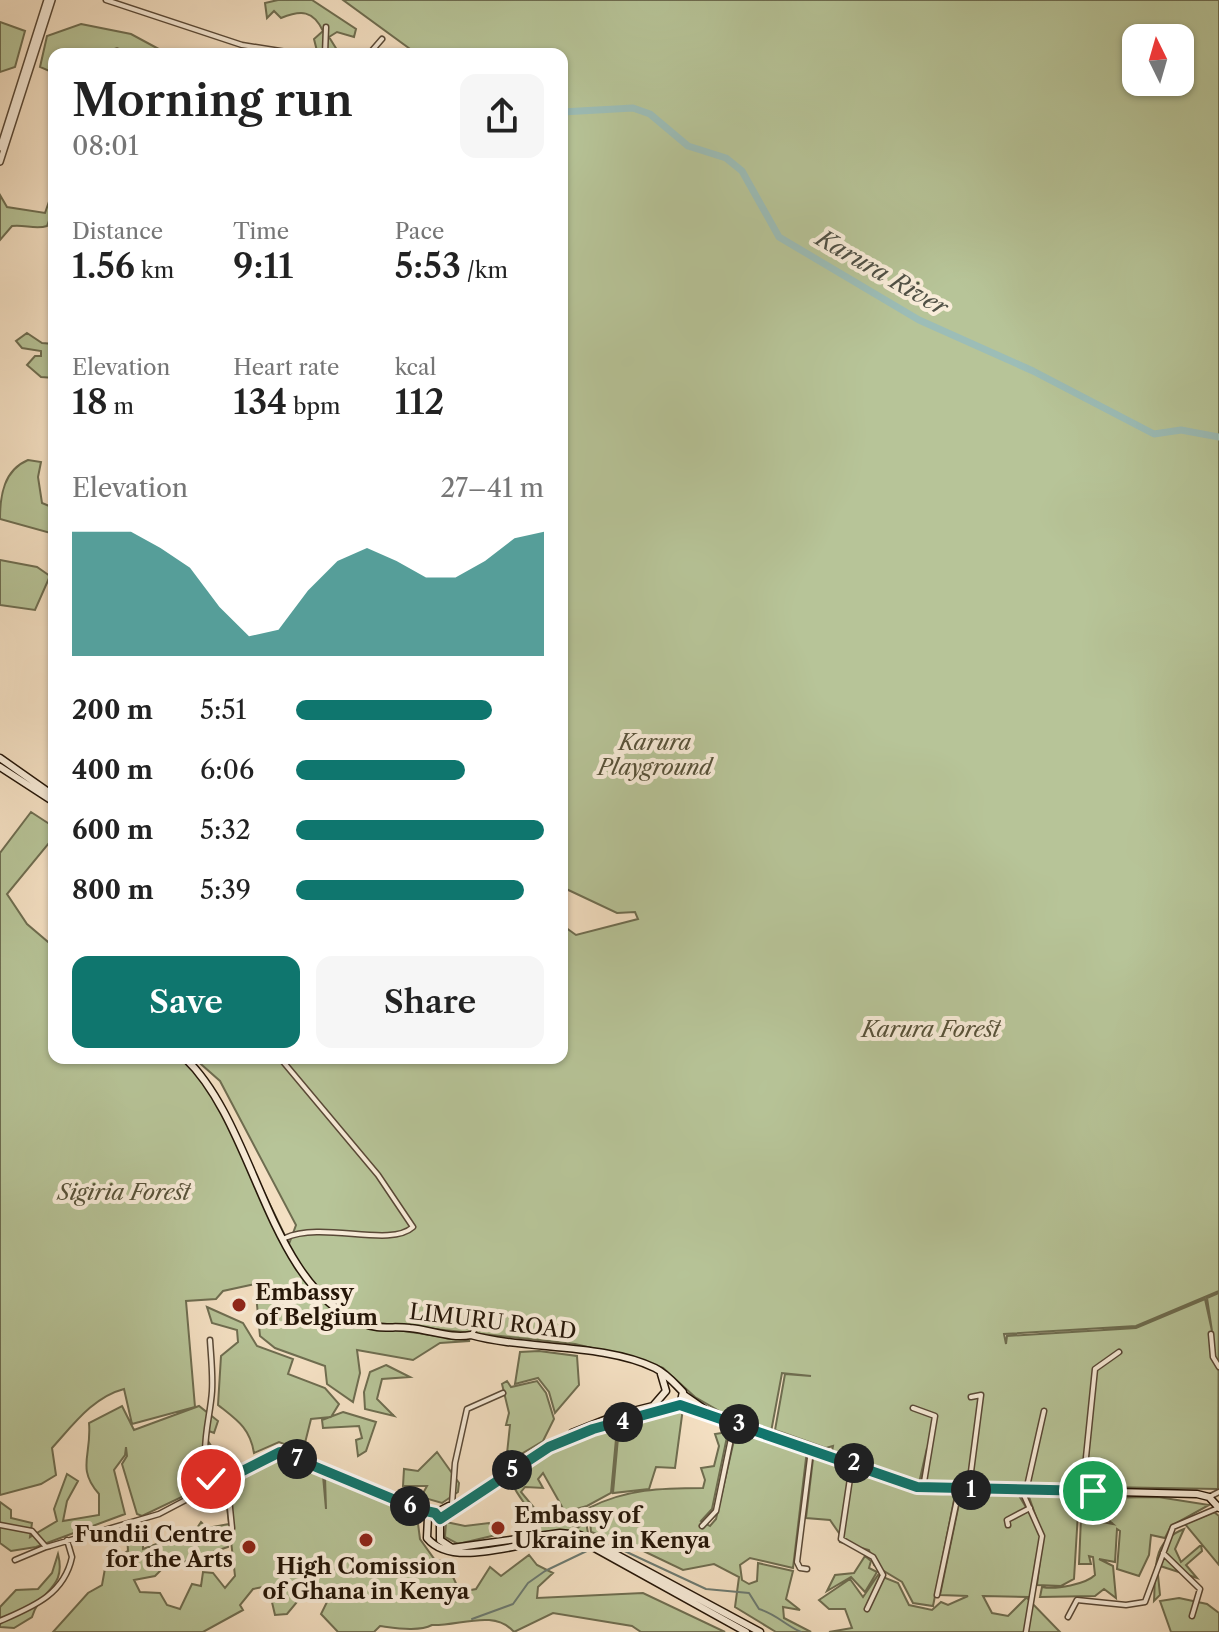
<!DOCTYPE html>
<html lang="en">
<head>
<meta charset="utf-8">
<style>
  :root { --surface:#fff; --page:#f6f6f6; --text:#222; --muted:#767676; --accent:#0f766e }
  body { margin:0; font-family:"Libre Caslon Text",serif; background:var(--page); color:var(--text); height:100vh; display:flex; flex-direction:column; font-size:30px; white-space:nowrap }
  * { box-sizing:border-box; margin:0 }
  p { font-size:26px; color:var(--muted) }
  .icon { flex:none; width:44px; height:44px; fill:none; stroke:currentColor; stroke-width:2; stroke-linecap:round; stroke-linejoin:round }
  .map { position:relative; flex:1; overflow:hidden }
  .side { position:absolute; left:48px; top:48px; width:520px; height:1016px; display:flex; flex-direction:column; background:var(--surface); border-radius:16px; box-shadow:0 2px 6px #0004 }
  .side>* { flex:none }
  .needle { width:52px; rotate:355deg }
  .fabs { position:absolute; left:1122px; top:24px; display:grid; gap:16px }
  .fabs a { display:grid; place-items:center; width:72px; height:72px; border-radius:16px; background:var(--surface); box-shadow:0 2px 6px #0004; font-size:40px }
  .pin { position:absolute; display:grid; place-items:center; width:68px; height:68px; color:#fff; margin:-34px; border:4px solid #fff; border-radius:50%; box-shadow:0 2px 8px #0007 }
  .km { position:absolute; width:40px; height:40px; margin:-20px; border-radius:50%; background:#222; color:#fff; font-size:22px; line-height:40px; text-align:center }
  .round { display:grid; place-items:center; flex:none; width:84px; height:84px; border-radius:16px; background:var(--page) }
  .summary { display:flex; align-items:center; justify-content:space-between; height:136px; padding:0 24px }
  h1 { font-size:44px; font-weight:600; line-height:60px }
  .stats { display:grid; grid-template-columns:repeat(3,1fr); gap:12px; height:136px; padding:8px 24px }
  .stats div { display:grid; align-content:center }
  .stats b { font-size:34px; font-weight:600 }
  .stats small { font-size:22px; font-weight:400 }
  .stats p { font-size:22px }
  .chart { height:224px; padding:16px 24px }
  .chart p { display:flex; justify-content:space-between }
  .chart svg { width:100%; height:144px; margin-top:8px; fill:var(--accent); opacity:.7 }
  .action { display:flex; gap:16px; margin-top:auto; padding:16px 24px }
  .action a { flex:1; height:92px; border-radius:16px; background:var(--accent); color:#fff; font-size:32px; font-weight:600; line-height:92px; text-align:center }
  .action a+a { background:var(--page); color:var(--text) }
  ul { padding:0 24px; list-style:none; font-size:26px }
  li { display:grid; grid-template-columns:128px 96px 1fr; align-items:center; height:60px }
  li i { height:20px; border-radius:10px; background:var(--accent) }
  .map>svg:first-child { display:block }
  .green { fill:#b7c498; stroke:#6e6d50; stroke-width:2; fill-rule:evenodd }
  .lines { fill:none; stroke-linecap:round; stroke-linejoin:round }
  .stream { stroke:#6c7a71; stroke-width:2 }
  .river { stroke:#9cbdb7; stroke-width:7 }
  .minor-casing { stroke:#594937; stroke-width:7 }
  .tertiary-casing { stroke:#594937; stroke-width:8 }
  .secondary-casing { stroke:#251608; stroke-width:9 }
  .minor { stroke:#f8ecd9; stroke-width:4 }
  .tertiary { stroke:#f8ecd9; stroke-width:5 }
  .secondary { stroke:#f8ecd9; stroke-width:6 }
  .route-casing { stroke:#fff; stroke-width:16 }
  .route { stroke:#0f766e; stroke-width:10 }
  .poi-dot { fill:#8f2418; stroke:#f8ecd9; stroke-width:3 }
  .labels { text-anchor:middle; stroke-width:8; stroke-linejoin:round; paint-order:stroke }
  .park-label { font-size:22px; font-style:italic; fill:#58533a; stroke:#f8ecd9 }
  .poi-label { font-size:22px; font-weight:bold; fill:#251608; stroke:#f8ecd9; text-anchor:start }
  .street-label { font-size:22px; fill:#251608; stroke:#f8ecd9 }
  .water-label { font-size:24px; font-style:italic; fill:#4f5045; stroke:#f8ecd9 }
</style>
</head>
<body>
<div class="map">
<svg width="1219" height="1632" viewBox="0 0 1219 1632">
  <rect width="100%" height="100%" fill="#f5e1c4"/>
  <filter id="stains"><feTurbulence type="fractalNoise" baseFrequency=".0025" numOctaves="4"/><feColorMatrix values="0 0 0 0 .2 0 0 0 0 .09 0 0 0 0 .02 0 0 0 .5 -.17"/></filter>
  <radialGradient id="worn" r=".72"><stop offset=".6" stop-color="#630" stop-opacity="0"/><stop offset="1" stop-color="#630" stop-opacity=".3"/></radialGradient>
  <path class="green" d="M278 0H312L356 29 354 37 337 32 329 37 339 53 317 51 314 39 323 31C313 10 301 10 281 18L274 11 267 18 265 3Z
    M343 0H1219V1291L1136 1326 1004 1334 1006 1344 1007 1336 1136 1328 1205 1299 1212 1331 1207 1298 1219 1293 1218 1489 921 1484 927 1448 919 1483 832 1452 833 1446 826 1448 775 1430 785 1374 811 1376 782 1373 771 1432 721 1412 695 1397 663 1368 630 1357 575 1344 359 1321 343 1312C359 1329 441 1335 470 1341L440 1343 413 1360 357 1350 360 1373 353 1402 327 1384 325 1366 275 1348 260 1336 255 1284 223 1291 216 1299 186 1301 195 1407 132 1424 124 1389C93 1397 73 1425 52 1448L56 1475 41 1484 0 1495V853L31 812 54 827V837L7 894 27 924 54 947V1058H184L220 1101 289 1244 296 1225 220 1081 194 1058H562V925L576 935 638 919 635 912 617 913 562 887V54H417ZM1136 38H1180V82H1136Z
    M0 22 25 31 15 67 0 72Z
    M81 24 131 34 168 54H107L126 52 117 48 100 54H54V73L40 67 47 36Z
    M54 187V207L47 226C35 230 24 224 12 226L0 240V195L7 207 45 213Z
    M27 333 42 343 54 344V378L41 377 27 365 35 356H41V351L22 348 16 341Z
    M28 460 41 462 38 477 42 503 54 508V534L0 519C0 495 4 470 28 460Z
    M0 560 37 567 50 576 35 610 0 605Z
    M207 1307 243 1323 257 1346 293 1359 288 1374 325 1388 339 1404 331 1417 311 1419 303 1451 279 1442 254 1453C250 1428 237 1420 218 1405L221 1356 238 1342 237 1330 212 1323Z
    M539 1351 577 1356 579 1385 555 1413 549 1392 538 1378 515 1384 520 1352Z
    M386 1365 410 1377 382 1379 377 1399 394 1416 365 1409 364 1392 370 1372Z
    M507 1381 511 1387 537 1381 546 1393 554 1419 543 1441 506 1463 510 1425H506L509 1413 502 1384Z
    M122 1406 134 1430 199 1406 218 1421 214 1433 209 1431 206 1438 219 1458 230 1465 208 1479 209 1484 142 1516 137 1514 122 1464 127 1456 126 1447 125 1455 114 1470 125 1514 36 1547 11 1551 0 1543V1502L11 1510V1518L32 1523 30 1537 57 1521 54 1509 67 1474 78 1481 67 1501 63 1521 99 1515V1494C76 1468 92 1455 89 1423Z
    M683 1408 675 1468 656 1467 649 1489 613 1493 619 1427Z
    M343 1412 376 1422 366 1451 358 1456 356 1440 362 1438 359 1426 323 1428 322 1420Z
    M737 1427 807 1450 793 1568 750 1558 740 1565 742 1580 749 1584 757 1581 758 1563 793 1571 786 1599 800 1610 783 1607 784 1618 811 1632H776L735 1607 739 1577 714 1564 683 1570 633 1546 591 1532 589 1508C625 1489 663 1488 703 1488L705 1480 701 1468 714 1466 719 1446 715 1434 728 1432 712 1509 701 1521 710 1526 716 1519Z
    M617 1428 611 1493 587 1506 565 1512 543 1473 538 1479 543 1488 525 1487 521 1492 549 1526 563 1522 577 1528 586 1522 588 1533 550 1537 536 1529C535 1512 520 1501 513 1485 537 1452 577 1441 617 1428Z
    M814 1451 850 1465 848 1476 855 1467 920 1492 955 1495 933 1606 913 1603 902 1582 874 1565 869 1550 840 1542 841 1536 830 1520 806 1518Z
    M437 1452 459 1483 458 1492 442 1503 421 1497 427 1486H403L404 1469 418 1471Z
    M278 1456 323 1476 326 1509 325 1477 417 1516 420 1539 435 1560 452 1561 453 1577 460 1592 476 1589 490 1567 501 1576 529 1555 537 1565 553 1573 538 1587 537 1598 643 1593 725 1632H641L632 1626 553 1613 514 1632C494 1609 460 1626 432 1625 419 1632 396 1628 380 1626L374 1632H338L321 1614 327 1602 301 1597 287 1614 275 1615 271 1598 273 1585 253 1589 240 1605 243 1610 203 1632H53L88 1593 102 1585 106 1563 128 1551 127 1534 143 1530V1549L170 1539V1534L175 1538 195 1531 201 1522 207 1528 229 1524 224 1481ZM230 1532 235 1576 225 1588 213 1573 203 1572 201 1586 192 1584 180 1609 167 1605 160 1593 140 1592 134 1580 155 1576 162 1569 228 1547Z
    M961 1494H1018L1042 1534 1028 1494 1079 1496 1074 1579 1061 1586 1037 1585 1040 1560 1036 1559 1030 1597 1027 1598 1060 1632H829L852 1628 845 1609H829L819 1600 850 1579 863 1597 878 1575 898 1583 909 1605 932 1610 941 1602 948 1605 968 1596 940 1595ZM983 1596 1027 1597 1008 1616 992 1613Z
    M1158 1497 1209 1505 1171 1526 1165 1538 1151 1535 1149 1555 1139 1576 1117 1569 1120 1531 1117 1529 1115 1562 1099 1559 1113 1566 1116 1598 1104 1589 1095 1596 1040 1597 1042 1587C1056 1590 1086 1584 1095 1575L1093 1557 1089 1556 1091 1564H1079L1081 1518 1113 1524 1107 1519 1085 1515 1086 1498Z
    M1214 1512 1219 1516V1565L1185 1524Z
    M446 1522 465 1526 489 1523 496 1535 458 1544 445 1537Z
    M1184 1529 1175 1549 1181 1562 1201 1545 1202 1551 1186 1565 1197 1578 1157 1565 1160 1595 1154 1601C1156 1571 1150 1542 1184 1529Z
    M58 1554C67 1589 40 1589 32 1617L14 1628 0 1627V1607L16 1590 38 1589 52 1573Z
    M865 1556 871 1561 869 1568 877 1572 865 1592 851 1577 827 1591 835 1575 854 1573Z
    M1179 1598 1207 1604 1219 1613V1632H1171L1160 1601Z"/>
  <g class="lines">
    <path class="stream" d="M602 1544 616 1547 706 1589 749 1593 759 1609C776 1614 785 1625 801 1632
      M472 1619 513 1604 528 1583 545 1571 593 1548"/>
    <path class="river" d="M562 112 633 108 650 114 688 146 726 158 742 171 779 237 919 320 1033 371 1154 434 1181 430 1219 437"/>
    <defs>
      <path id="minor" d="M106 0 242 45 299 54
        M325 54 326 27
        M369 54 382 39
        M280 1058 378 1175 413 1227C390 1248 323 1221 285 1238
        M472 1334 482 1317
        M1211 1334 1213 1357 1219 1367
        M210 1340C211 1357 213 1374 212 1391 210 1423 196 1456 215 1485
        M913 1408 935 1416 923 1488
        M852 1465 841 1539 873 1557 883 1575 867 1609
        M227 1478 232 1528
        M969 1487 981 1395 971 1397
        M1022 1491 1042 1536 1026 1632
        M1026 1491 1044 1411
        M1209 1497 1219 1492
        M452 1504 455 1463 467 1409 503 1393
        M1080 1516 1095 1369 1119 1352
        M0 1525 32 1531 46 1547 50 1546 159 1514 277 1452 431 1513
        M1008 1525 1007 1520 1030 1508
        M702 1526 716 1511 734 1424
        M1163 1553 1200 1589 1192 1616
        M15 1560 46 1547
        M807 1569 800 1568 797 1562 811 1450
        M937 1595 959 1490
        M1068 1617 1077 1600 1126 1605 1145 1602 1173 1527 1218 1508
        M0 1621C32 1607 64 1595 72 1557L67 1540"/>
      <path id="tertiary" d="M0 148 47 0
        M0 162 52 0"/>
      <path id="secondary" d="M0 758 54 796
        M0 767 54 802
        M185 1058C257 1127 267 1285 362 1323 377 1330 394 1326 410 1328 431 1330 451 1339 471 1335 525 1350 603 1343 655 1368 667 1374 674 1383 683 1392L680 1405 593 1429 549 1447 440 1519
        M684 1395 707 1411
        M680 1405 917 1487 1197 1494 1209 1497 1219 1508
        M572 1433 617 1415 653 1406 666 1391 661 1374
        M449 1506 428 1517 427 1538C457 1574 538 1532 580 1540L746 1632
        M440 1518V1540L452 1548 560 1533 580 1535 760 1632"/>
    </defs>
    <use href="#minor" class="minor-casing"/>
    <use href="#tertiary" class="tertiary-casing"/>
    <use href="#secondary" class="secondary-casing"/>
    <use href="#minor" class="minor"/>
    <use href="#tertiary" class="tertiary"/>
    <use href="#secondary" class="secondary"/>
  </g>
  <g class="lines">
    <defs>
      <path id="route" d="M211 1479 215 1485 280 1452 417 1509 435 1513 440 1519 549 1447 593 1429 680 1405 917 1487 1093 1491"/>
    </defs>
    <use href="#route" class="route-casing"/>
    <use href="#route" class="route"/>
  </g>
  <g class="poi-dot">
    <circle cx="239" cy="1305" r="8"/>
    <circle cx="498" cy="1528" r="8"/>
    <circle cx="366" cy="1540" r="8"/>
    <circle cx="249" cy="1547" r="8"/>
  </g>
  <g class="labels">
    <g class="park-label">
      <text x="655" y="750">Karura<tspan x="655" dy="25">Playground</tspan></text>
      <text x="931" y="1037">Karura Forest</text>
      <text x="124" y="1200">Sigiria Forest</text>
    </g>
    <g class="poi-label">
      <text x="255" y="1300">Embassy<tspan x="255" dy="25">of Belgium</tspan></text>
      <text x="514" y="1523">Embassy of<tspan x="514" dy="25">Ukraine in Kenya</tspan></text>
      <text x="233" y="1542" text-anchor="end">Fundii Centre<tspan x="233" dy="25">for the Arts</tspan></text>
      <text x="366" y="1574" text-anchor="middle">High Comission<tspan x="366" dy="25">of Ghana in Kenya</tspan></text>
    </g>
    <g class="street-label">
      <text transform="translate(493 1321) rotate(7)" y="8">LIMURU ROAD</text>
    </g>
    <g class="water-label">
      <text transform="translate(882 273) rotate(30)" y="8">Karura River</text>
    </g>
  </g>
  <rect width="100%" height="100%" filter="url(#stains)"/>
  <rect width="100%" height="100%" fill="url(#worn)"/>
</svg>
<div class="fabs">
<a><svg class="needle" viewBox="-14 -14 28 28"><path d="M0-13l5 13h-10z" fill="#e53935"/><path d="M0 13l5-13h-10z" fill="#767676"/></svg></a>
</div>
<div class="pin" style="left:1093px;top:1491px;background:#1e9e55"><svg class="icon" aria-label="arrive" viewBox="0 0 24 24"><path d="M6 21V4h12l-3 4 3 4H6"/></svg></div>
<div class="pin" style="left:211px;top:1479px;background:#d93025"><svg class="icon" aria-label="check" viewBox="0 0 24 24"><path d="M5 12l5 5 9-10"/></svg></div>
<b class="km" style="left:971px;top:1490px">1</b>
<b class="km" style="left:854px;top:1463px">2</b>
<b class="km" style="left:739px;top:1424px">3</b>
<b class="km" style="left:623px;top:1422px">4</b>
<b class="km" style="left:512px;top:1470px">5</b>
<b class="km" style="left:410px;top:1506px">6</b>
<b class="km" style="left:297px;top:1459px">7</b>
<section class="side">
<div class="summary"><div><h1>Morning run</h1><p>08:01</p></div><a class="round"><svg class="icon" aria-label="share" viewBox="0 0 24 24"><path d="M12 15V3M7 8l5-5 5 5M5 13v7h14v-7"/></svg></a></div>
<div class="stats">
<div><p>Distance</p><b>1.56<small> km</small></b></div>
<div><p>Time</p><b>9:11</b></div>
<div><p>Pace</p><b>5:53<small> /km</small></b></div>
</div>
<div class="stats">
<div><p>Elevation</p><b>18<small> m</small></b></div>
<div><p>Heart rate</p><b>134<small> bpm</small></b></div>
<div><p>kcal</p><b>112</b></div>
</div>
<div class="chart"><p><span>Elevation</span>27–41 m</p>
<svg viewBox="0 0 160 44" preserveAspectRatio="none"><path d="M0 44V6L10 6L20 6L30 11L40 17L50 29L60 38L70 36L80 24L90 15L100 11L110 15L120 20L130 20L140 15L150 8L160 6V44z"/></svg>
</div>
<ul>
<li><b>200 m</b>5:51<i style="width:79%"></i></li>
<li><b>400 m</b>6:06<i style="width:68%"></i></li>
<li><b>600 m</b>5:32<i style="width:100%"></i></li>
<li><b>800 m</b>5:39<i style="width:92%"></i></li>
</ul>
<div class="action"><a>Save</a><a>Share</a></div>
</section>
</div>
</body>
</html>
